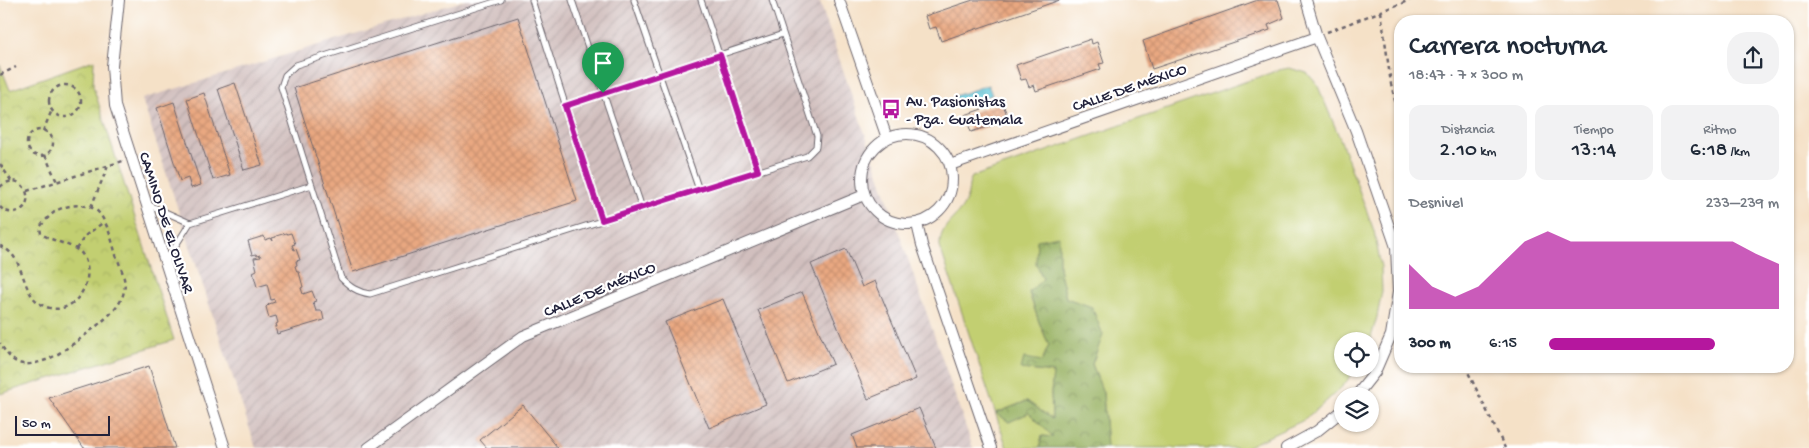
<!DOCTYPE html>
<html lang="es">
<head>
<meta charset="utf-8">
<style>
  :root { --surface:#fff; --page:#f2f2f3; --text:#1f2937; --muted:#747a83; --accent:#b5179e }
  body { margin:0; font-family:"Gochi Hand",sans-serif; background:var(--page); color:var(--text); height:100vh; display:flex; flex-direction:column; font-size:19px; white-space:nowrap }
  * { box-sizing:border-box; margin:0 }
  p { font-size:16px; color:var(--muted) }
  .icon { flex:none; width:28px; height:28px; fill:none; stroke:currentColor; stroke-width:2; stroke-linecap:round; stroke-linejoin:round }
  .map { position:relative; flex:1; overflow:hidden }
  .side { position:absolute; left:1394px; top:15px; width:400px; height:358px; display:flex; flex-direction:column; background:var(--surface); border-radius:20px; box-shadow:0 1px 4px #0004 }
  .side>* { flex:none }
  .controls { position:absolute; left:1334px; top:332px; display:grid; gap:10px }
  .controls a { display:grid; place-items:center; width:45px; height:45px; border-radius:50%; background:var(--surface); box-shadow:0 1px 4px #0004; font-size:25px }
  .scale { position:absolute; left:15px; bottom:12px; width:95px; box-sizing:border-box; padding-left:5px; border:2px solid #22223b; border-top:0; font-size:14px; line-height:18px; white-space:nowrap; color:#22223b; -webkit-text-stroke:4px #fff; paint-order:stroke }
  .pin { position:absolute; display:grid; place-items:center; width:42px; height:42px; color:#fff; margin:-51px -21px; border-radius:50% 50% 50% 0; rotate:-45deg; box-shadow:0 0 5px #0007 }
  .pin .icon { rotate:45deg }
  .round { display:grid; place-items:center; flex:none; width:52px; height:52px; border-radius:20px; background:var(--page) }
  .summary { display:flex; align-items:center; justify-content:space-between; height:85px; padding:0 15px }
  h1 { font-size:28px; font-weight:600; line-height:38px }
  .metrics { display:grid; grid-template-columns:repeat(3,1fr); gap:8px; height:85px; padding:5px 15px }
  .metrics div { display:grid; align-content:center; border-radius:12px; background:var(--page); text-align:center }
  .metrics b { font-size:21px; font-weight:600 }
  .metrics small { font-size:14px; font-weight:400 }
  .metrics p { font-size:14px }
  .chart { height:140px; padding:10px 15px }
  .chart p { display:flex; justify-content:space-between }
  .chart svg { width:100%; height:90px; margin-top:5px; fill:var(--accent); opacity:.7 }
  ul { padding:0 15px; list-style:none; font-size:16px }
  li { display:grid; grid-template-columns:80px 60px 1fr; align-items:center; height:38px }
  li i { height:12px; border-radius:6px; background:var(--accent) }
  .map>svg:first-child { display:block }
  .industrial { fill:url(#industrial-furrows) }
  .grass { fill:#c2cf71; stroke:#727856 }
  .forest { fill:url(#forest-crowns); stroke:#5e6a4f }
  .park { fill:url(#park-crowns); stroke:#727856 }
  .water { fill:url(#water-ripples); stroke:#3f748a }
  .building { fill:url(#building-cross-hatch) }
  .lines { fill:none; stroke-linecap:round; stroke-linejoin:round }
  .service-casing { stroke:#6c656c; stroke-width:7 }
  .minor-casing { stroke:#6c656c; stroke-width:12 }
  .path { stroke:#6c656c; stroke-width:2.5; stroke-dasharray:4 4; stroke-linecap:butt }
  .service { stroke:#fff; stroke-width:5 }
  .minor { stroke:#fff; stroke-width:10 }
  .route-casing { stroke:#fff; stroke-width:10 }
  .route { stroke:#b5179e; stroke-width:6 }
  .labels { text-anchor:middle; stroke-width:4.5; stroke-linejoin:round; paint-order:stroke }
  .street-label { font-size:16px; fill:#22223b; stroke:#fff }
  .poi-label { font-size:16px; fill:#22223b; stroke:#fff; text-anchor:start }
</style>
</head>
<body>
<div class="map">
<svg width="1809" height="448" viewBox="0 0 1809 448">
  <defs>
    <pattern id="industrial-furrows" width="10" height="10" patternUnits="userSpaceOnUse" patternTransform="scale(1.25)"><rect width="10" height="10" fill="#d1bfbe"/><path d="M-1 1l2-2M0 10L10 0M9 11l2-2" fill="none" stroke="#b3a4a4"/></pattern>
    <pattern id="forest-crowns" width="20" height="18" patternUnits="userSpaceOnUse" patternTransform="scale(1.25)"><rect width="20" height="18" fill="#99b263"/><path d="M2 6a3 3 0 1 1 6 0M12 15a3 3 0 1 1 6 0" fill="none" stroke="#7c9053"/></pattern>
    <pattern id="park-crowns" width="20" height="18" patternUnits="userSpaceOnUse" patternTransform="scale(1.25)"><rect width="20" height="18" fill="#c2cf71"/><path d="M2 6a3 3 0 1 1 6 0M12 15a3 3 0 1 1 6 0" fill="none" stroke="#a6b163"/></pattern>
    <pattern id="water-ripples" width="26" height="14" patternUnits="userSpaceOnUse" patternTransform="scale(1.25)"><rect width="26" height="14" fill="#5cc6d8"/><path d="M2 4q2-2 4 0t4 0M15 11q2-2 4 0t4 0" fill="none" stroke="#4ca0b0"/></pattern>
    <pattern id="building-cross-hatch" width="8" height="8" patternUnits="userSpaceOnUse" patternTransform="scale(1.25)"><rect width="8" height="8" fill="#e9a881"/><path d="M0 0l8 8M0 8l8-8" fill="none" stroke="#c89070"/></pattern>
  </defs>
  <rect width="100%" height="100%" fill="#fff"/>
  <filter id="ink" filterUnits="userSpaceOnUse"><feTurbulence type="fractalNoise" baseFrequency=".02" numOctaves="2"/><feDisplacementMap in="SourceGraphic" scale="10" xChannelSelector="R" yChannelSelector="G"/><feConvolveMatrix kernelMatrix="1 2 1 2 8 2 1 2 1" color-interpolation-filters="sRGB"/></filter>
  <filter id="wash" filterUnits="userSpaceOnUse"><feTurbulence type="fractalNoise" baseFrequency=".0096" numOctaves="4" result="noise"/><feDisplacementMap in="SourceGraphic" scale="20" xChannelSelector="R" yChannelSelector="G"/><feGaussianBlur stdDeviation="1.12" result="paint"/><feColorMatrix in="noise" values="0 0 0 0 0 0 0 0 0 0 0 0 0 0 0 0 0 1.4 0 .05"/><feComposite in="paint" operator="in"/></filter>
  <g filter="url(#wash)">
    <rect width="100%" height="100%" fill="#f5e1c7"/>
    <path class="industrial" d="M466 0H819L973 448H256L142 99Z"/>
    <path class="grass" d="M1289 68 1307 73 1317 84 1341 141 1374 231 1381 267 1382 291 1377 317 1370 341H1342V369H1356L1343 386 1321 406 1302 421 1244 448H1107L1103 393 1092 364 1102 335 1092 308 1066 298 1059 268 1058 236 1036 263 1043 279 1029 293 1039 322 1049 345 1042 361 1021 369 1053 373 1051 393 1052 419 1027 401 996 413 1009 422 1029 412 1054 437 1042 436 1039 448H1007L940 247C939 223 959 219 966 200 970 192 967 185 972 177L1279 70Z"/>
    <path class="forest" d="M1059 236V268L1066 298 1092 307 1103 335 1092 364 1103 393 1107 448H1039L1042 436 1053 437 1029 413 1009 422 996 413 1027 401 1052 419 1051 393 1053 373 1021 369 1024 358 1042 361 1049 345 1039 322 1029 292 1043 279 1036 263 1037 240Z"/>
    <path class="park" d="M94 60 93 86 174 340 0 394V65L10 90Z"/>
    <path class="water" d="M988 85 992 95 958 106 955 96Z"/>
    <g id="blocks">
      <path class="building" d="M973 0H1060L941 41 936 27 929 29 925 16Z
        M1258 0H1278L1284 18 1268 25 1270 30 1152 69 1143 41Z
        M518 17 577 201 353 272 294 88Z
        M1091 39 1092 44 1097 42 1104 63 1099 64 1101 69 1036 91 1034 85 1029 87 1026 79 1021 80 1016 65Z
        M235 83 262 165 244 170 218 89Z
        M204 93 230 175 213 180 187 99Z
        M174 102 201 185 191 188 188 178 180 181 157 108Z
        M1002 102 1009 120 971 132 965 115Z
        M286 233 287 234 291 233 295 244 292 245 294 250 296 249 300 260 296 261 297 265 295 266 297 272H299L303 287 301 288 303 294 312 291 316 301 313 302 316 311H322L324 320 277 334 275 327H277L276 324 278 323 276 316 269 318 266 307 269 304 275 302 274 299 271 300 267 284 257 287 253 272 257 270 254 258 261 257 260 255 257 256 256 254 252 255 248 241 264 236 265 240 271 238 273 241 272 238 276 237V236Z
        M846 249 862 287 875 281 916 379 868 399 811 264Z
        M802 292 833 364 788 383 758 310Z
        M723 299 766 404 709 428 665 322Z
        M149 366 175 448H84L49 398Z
        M523 405 558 448H487L480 440Z
        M919 408 936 448H857L852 435Z"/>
    </g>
  </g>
  <g filter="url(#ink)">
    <use href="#blocks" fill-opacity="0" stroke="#6c656c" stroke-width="1"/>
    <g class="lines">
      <defs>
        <path id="service" d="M501 0 296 65 285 75 281 87 341 278C350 287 357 292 370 294L807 156 816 147 817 136 772 0
          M532 0 602 220
          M572 0 642 208
          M634 0 699 190
          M701 0 758 171
          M565 106 783 34
          M147 204 190 223
          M166 261 190 223 312 185"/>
        <path id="minor" d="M119 0 112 66 115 106 225 448
          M839 0 887 138
          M1306 0 1317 37 1356 131 1396 247 1398 292 1391 335 1375 372 1356 396
          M862 179a45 45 0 1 1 90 0a45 45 0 1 1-90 0Z
          M950 165 1317 37
          M917 224 922 245 991 448
          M368 448 523 336 864 195
          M1286 448 1317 431 1342 411"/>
      </defs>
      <use href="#service" class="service-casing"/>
      <use href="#minor" class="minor-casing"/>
      <path class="path" d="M1381 11 1391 84 1400 120
        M1327 32 1410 0
        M0 75 16 67
        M49 101a16 16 0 1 1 32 0a16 16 0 1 1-32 0Z
        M27 143a13 13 0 1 1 26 0a13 13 0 1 1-26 0Z
        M43 131 52 110
        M45 155 57 182
        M0 164 12 182
        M0 187C24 166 40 209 14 212 9 213 4 211 0 207
        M27 191 123 161
        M91 207 108 166
        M0 246C27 256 19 295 44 306 74 320 99 278 82 254 77 246 52 241 41 234L40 227C45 221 50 215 56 211 67 204 90 202 99 213 108 224 112 241 116 255 120 266 127 280 124 291 123 296 121 301 118 305 110 318 61 355 46 360 23 368 13 366 0 343
        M76 249 86 235 104 222
        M1465 366 1505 448"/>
      <use href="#service" class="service"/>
      <use href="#minor" class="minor"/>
    </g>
  </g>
  <g class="lines" filter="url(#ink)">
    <defs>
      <path id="route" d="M720 55 758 171 602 220 565 106Z"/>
    </defs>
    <use href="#route" class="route-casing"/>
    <use href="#route" class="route"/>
  </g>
  <defs>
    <symbol id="bus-bare" viewBox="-9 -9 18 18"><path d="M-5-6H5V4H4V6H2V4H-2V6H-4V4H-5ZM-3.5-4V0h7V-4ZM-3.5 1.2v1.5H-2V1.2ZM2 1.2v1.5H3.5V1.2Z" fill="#b5179e" stroke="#fff" stroke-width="2.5" paint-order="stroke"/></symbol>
  </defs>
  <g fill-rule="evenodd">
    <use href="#bus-bare" x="877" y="95" width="28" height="28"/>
  </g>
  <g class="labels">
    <g class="street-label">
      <text transform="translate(1129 86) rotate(-19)" y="6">CALLE DE MÉXICO</text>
      <text transform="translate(168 222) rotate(72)" y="6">CAMINO DE EL OLIVAR</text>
      <text transform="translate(599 288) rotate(-23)" y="6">CALLE DE MÉXICO</text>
    </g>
    <g class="poi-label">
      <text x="906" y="106">Av. Pasionistas<tspan x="906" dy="18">- Pza. Guatemala</tspan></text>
    </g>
  </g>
</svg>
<div class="controls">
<a><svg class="icon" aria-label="locate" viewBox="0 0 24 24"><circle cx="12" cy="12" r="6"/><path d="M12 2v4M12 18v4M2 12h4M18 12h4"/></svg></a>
<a><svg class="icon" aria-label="layers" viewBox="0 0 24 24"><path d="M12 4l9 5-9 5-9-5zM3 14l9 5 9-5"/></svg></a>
</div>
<div class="scale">50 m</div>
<div class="pin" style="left:603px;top:93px;background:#1e9e55"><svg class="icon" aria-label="arrive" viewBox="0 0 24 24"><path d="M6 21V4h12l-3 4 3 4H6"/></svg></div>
<section class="side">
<div class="summary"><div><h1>Carrera nocturna</h1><p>18:47 · 7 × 300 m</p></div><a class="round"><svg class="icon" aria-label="share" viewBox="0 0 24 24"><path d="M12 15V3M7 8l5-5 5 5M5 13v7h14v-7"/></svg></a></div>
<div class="metrics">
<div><p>Distancia</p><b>2.10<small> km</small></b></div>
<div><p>Tiempo</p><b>13:14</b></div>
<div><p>Ritmo</p><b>6:18<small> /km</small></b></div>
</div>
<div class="chart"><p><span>Desnivel</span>233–239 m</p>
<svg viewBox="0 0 160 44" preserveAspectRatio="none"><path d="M0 44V22L10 33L20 38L30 33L40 22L50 11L60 6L70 11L80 11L90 11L100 11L110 11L120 11L130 11L140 11L150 17L160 22V44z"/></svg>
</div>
<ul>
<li><b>300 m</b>6:15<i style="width:72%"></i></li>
</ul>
</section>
</div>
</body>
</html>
